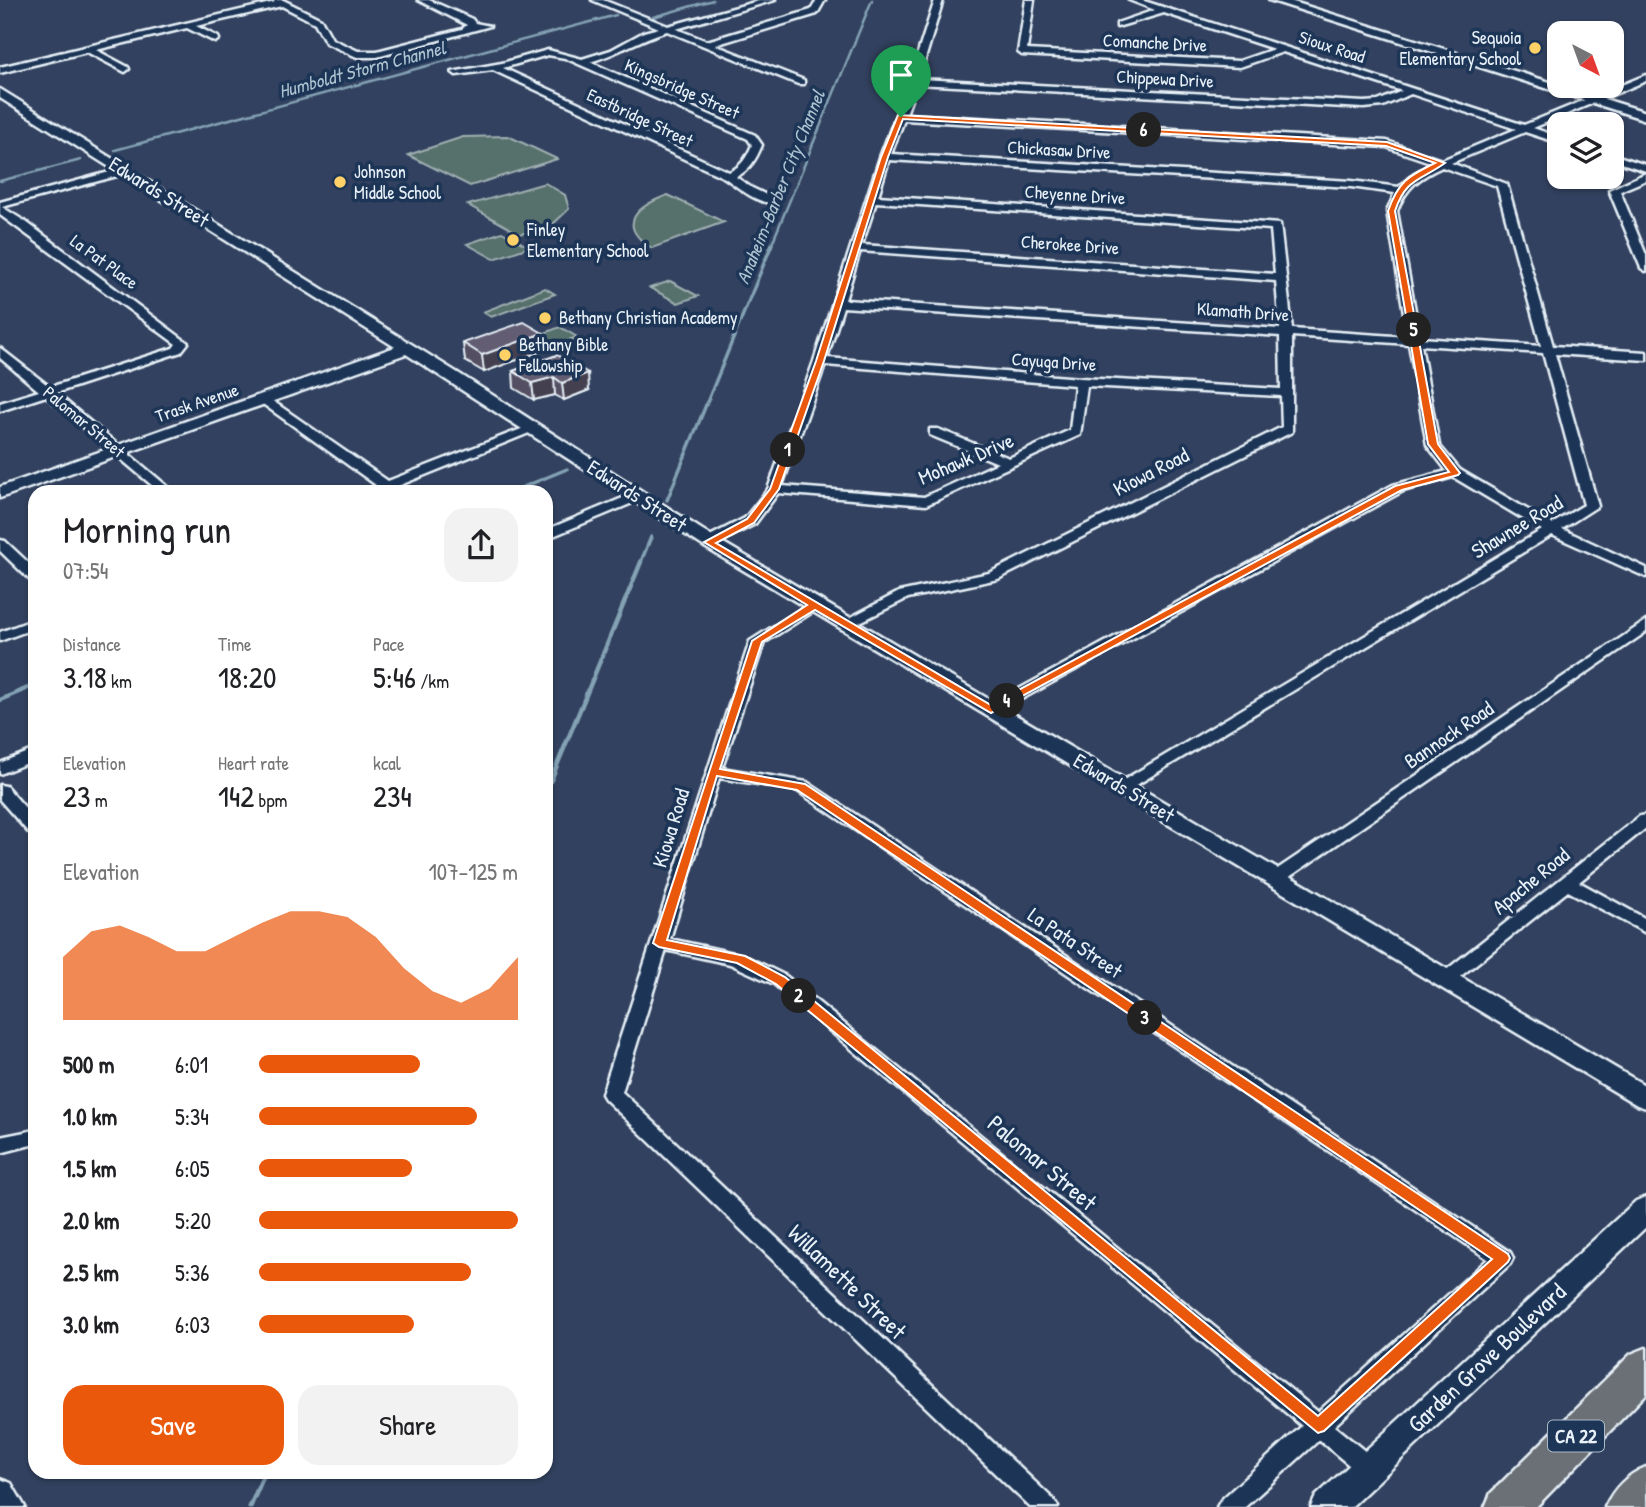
<!DOCTYPE html>
<html lang="en">
<head>
<meta charset="utf-8">
<style>
  :root { --surface:#fff; --page:#f2f2f2; --text:#202124; --muted:#757577; --accent:#ea580c }
  body { margin:0; font-family:"Patrick Hand",sans-serif; background:var(--page); color:var(--text); height:100vh; display:flex; flex-direction:column; font-size:26px; white-space:nowrap }
  * { box-sizing:border-box; margin:0 }
  p { font-size:23px; color:var(--muted) }
  .icon { flex:none; width:38px; height:38px; fill:none; stroke:currentColor; stroke-width:2; stroke-linecap:round; stroke-linejoin:round }
  .map { position:relative; flex:1; overflow:hidden }
  .side { position:absolute; left:28px; top:485px; width:525px; height:994px; display:flex; flex-direction:column; background:var(--surface); border-radius:21px; box-shadow:0 2px 5px #0004 }
  .side>* { flex:none }
  .needle { width:46px; rotate:139deg }
  .tools { position:absolute; left:1547px; top:21px; display:grid; gap:14px }
  .tools a { display:grid; place-items:center; width:77px; height:77px; border-radius:14px; background:var(--surface); box-shadow:0 2px 5px #0004; font-size:35px }
  .pin { position:absolute; display:grid; place-items:center; width:60px; height:60px; color:#fff; margin:-72px -30px; border-radius:50% 50% 50% 0; rotate:-45deg; box-shadow:0 0 7px #0007 }
  .pin .icon { rotate:45deg }
  .km { position:absolute; width:35px; height:35px; margin:-18px; border-radius:50%; background:#222; color:#fff; font-size:19px; line-height:35px; text-align:center }
  .round { display:grid; place-items:center; flex:none; width:74px; height:74px; border-radius:21px; background:var(--page) }
  .head { display:flex; align-items:center; justify-content:space-between; height:119px; padding:0 35px }
  h1 { font-size:38px; font-weight:600; line-height:52px }
  .metrics { display:grid; grid-template-columns:repeat(3,1fr); gap:10px; height:119px; padding:7px 35px }
  .metrics div { display:grid; align-content:center }
  .metrics b { font-size:30px; font-weight:600 }
  .metrics small { font-size:19px; font-weight:400 }
  .metrics p { font-size:19px }
  .chart { height:196px; padding:14px 35px }
  .chart p { display:flex; justify-content:space-between }
  .chart svg { width:100%; height:126px; margin-top:7px; fill:var(--accent); opacity:.7 }
  .action { display:flex; gap:14px; margin-top:auto; padding:14px 35px }
  .action a { flex:1; height:80px; border-radius:21px; background:var(--accent); color:#fff; font-size:28px; font-weight:600; line-height:80px; text-align:center }
  .action a+a { background:var(--page); color:var(--text) }
  ul { padding:0 35px; list-style:none; font-size:23px }
  li { display:grid; grid-template-columns:112px 84px 1fr; align-items:center; height:52px }
  li i { height:18px; border-radius:9px; background:var(--accent) }
  .map>svg:first-child { display:block }
  .green { fill:#57706c; stroke:#a0b0b2; stroke-width:2 }
  .lines { fill:none; stroke-linecap:round; stroke-linejoin:round }
  .stream-far3 { stroke:#84a2b4; stroke-width:2.5 }
  .stream-far2 { stroke:#84a2b4; stroke-width:3.5 }
  .stream-far1 { stroke:#84a2b4; stroke-width:4.5 }
  .stream { stroke:#84a2b4; stroke-width:5 }
  .minor-casing { stroke:#e8f1f8; stroke-width:5 }
  .tertiary-casing { stroke:#e8f1f8; stroke-width:5 }
  .secondary-casing { stroke:#e8f1f8; stroke-width:5 }
  .motorway-casing { stroke:#e8f1f8; stroke-width:5 }
  .minor { fill:#1d3557; fill-rule:evenodd }
  .tertiary { fill:#1d3557; fill-rule:evenodd }
  .secondary { fill:#1d3557; fill-rule:evenodd }
  .motorway { fill:#6b6f75; fill-rule:evenodd }
  .wall { fill:#545063; stroke:#e8f1f8; stroke-width:2 }
  .shaded-wall { fill:#454150; stroke:#e8f1f8; stroke-width:2 }
  .building { fill:#625d73; stroke:#e8f1f8; stroke-width:2 }
  .route { fill:#ea580c; stroke:#fff; stroke-width:2; fill-rule:evenodd }
  .poi-dot { fill:#ffd166; stroke:#1d3557; stroke-width:2.5 }
  .labels { text-anchor:middle; stroke-width:7; stroke-linejoin:round; paint-order:stroke }
  .far-poi-label { font-size:18px; fill:#e8f1f8; stroke:#1d3557; text-anchor:start }
  .far-street-label { font-size:18px; fill:#e8f1f8; stroke:#1d3557 }
  .far-water-label { font-size:19px; font-style:italic; fill:#aec3d0; stroke:#1d3557 }
  .shield { fill:#1d3557; stroke:#abb9c8; stroke-width:2 }
  .shield-label { font-size:19px; font-weight:bold; fill:#e8f1f8 }
  .street-label { font-size:21px; fill:#e8f1f8; stroke:#1d3557 }
  .near-street-label { font-size:24px; fill:#e8f1f8; stroke:#1d3557 }
</style>
</head>
<body>
<div class="map">
<svg width="1646" height="1507" viewBox="0 0 1646 1507">
  <rect width="100%" height="100%" fill="#32415f"/>
  <filter id="ink" filterUnits="userSpaceOnUse"><feTurbulence type="fractalNoise" baseFrequency=".0143" numOctaves="2"/><feDisplacementMap in="SourceGraphic" scale="14" xChannelSelector="R" yChannelSelector="G"/><feConvolveMatrix kernelMatrix="1 2 1 2 8 2 1 2 1" color-interpolation-filters="sRGB"/></filter>
  <g filter="url(#ink)">
    <path class="green" d="M508 136 557 159 470 186 408 155 463 137Z
      M545 183 565 195 569 209 550 227 520 234 468 205Z
      M668 195 724 222 652 248C615 225 637 206 668 195Z
      M502 232 529 247 494 259 467 244Z
      M670 281 698 296 678 303 650 288Z
      M545 288 555 294 491 317 483 312Z
      M560 327 577 337 571 339 577 343 557 351 551 348 547 349 529 339Z"/>
    <g class="lines">
      <path class="stream-far3" d="M653 17 713 0
        M115 150 616 15
        M0 181 81 160
        M771 246 872 0"/>
      <path class="stream-far2" d="M511 492 567 469
        M667 500 772 244
        M640 564 651 537"/>
      <path class="stream-far1" d="M0 700 35 685
        M546 792 641 562"/>
      <path class="stream" d="M250 1507 265 1472"/>
      <defs>
        <path id="minor" d="M273 0H283L321 19 332 39 358 51H377L462 29 467 25 418 0H429L472 19 475 23 490 26 377 57H357L326 43 315 23 282 6 196 26 218 37 219 39 215 42 187 28 96 50 128 67 129 69 125 72 87 52 0 73V67L275 2Z
          M592 0H603L668 26 762 0H775L676 29 707 41 811 10 817 0H825L817 14 715 45 804 80V84H798L667 31C640 39 617 54 590 62L755 135 762 145C756 159 750 170 736 177L752 188 775 199V203C757 204 739 188 725 178L493 70 456 75 452 72 502 63 548 50 582 59 611 50 644 32 659 28ZM548 55 565 58 748 139 752 145C747 157 742 166 729 172L503 68Z
          M935 0H943L919 79 1364 102 1378 101 1402 91 1283 52 1240 67 1022 55 1018 52 1026 0H1034L1027 50 1239 61 1274 49 1164 13 1117 27V23L1155 10 1129 0H1141L1524 125 1646 75V81L1533 128 1559 137V143L1525 132 1451 163 1507 184 1553 346 1646 352V360L1555 354 1598 506 1562 529 1646 568V577L1552 535 1123 793 1117 792 1115 788 1117 784 1542 530 1453 477 1403 491 996 713H986L983 710 986 707 1393 485 1447 471 1427 445 1409 344 1292 336V432L998 579 908 598 850 627 845 628 838 624 899 592 989 573 1282 427 1281 396 1087 386 1080 435 926 505 778 493 755 524 714 545H704L702 542 704 539 745 518 768 489 814 361 880 157 909 81ZM917 84 1364 108 1383 106 1411 94 1516 129 1442 160 1387 141 906 114ZM904 120 1386 147 1433 163 1413 174 1399 187 1351 181 891 154ZM889 160 1351 187 1395 193 1387 211 1408 337 1292 329 1280 224 878 196ZM1442 167 1497 186 1541 346 1420 338 1397 211C1406 187 1420 177 1442 167ZM876 202 1271 229 1275 274 862 245ZM860 251 1276 281 1280 329 845 300ZM843 307 1280 336 1281 389 1081 378 827 358ZM1421 345 1543 353 1584 505 1552 524 1460 470 1439 445ZM825 365 1075 385 1070 430 1009 458 938 429H930V435L998 463 924 497 782 486Z
          M1612 154 1646 165V171L1612 160Z
          M124 168 128 169V173L2 207 26 222 188 343 181 352 56 393 174 492H160L46 396 0 411V403L39 391 0 358V348L50 387 173 348 176 344 0 215V202Z
          M1646 173V180L1620 191 1646 255V271L1641 268 1609 190Z
          M264 395 388 481 529 426H537L539 429 383 492H365L376 485 260 402V396Z
          M637 492 644 496 642 499 546 539V530Z
          M0 540 5 541 35 569V581L30 580 0 551Z
          M814 601 821 605 819 608 764 643 722 768 807 782 1510 1252 1513 1258 1510 1264 1334 1426 1377 1461 1380 1468 1377 1475 1369 1478 1361 1475 1319 1440 1245 1507H1217L1221 1500 1302 1426 774 984 730 964 666 950 622 1092 1054 1500 1058 1507H1030L605 1099 602 1094 750 641ZM719 778 796 790 1488 1259 1318 1412 786 976 743 955 670 939Z
          M35 619V628L0 641V632Z
          M1646 621V632L1282 882H1270L1268 878 1270 874Z
          M35 749V760L0 774V763Z
          M0 785 6 786 35 819V834L29 833 0 800Z
          M1646 815V828L1579 882 1646 919V933L1568 891 1452 983H1440L1437 979 1440 975 1640 816Z
          M35 1130V1144L0 1153V1137Z"/>
        <path id="tertiary" d="M0 89 458 373 715 538 1646 1086V1108L1637 1105 703 546 406 354 0 498V487L395 347 0 98Z
          M0 1479 11 1483 25 1507H0Z"/>
        <path id="secondary" d="M1269 0H1287L1646 112V120Z
          M1646 1197V1227L1351 1507H1311L1316 1496 1636 1201Z"/>
        <path id="motorway" d="M1646 1348V1394L1536 1507H1485L1491 1493 1631 1354Z
          M1646 1467V1507H1605C1614 1488 1626 1475 1646 1467Z"/>
      </defs>
      <use href="#minor" class="minor-casing"/>
      <use href="#tertiary" class="tertiary-casing"/>
      <use href="#secondary" class="secondary-casing"/>
      <use href="#motorway" class="motorway-casing"/>
      <use href="#minor" class="minor"/>
      <use href="#tertiary" class="tertiary"/>
      <use href="#secondary" class="secondary"/>
      <use href="#motorway" class="motorway"/>
    </g>
    <path class="wall" d="M543 333 544 350 484 372 465 361 463 343Z
      M557 355 589 390 564 400 555 395 534 400 514 388 513 371Z"/>
    <path class="shaded-wall" d="M543 333 544 350 484 372 482 355Z
      M588 373 589 390 564 400 562 383Z
      M554 377 555 395 534 400 532 383Z"/>
    <path class="building" d="M524 322 543 333 482 355 463 343Z
      M557 355 588 373 562 383 554 377 532 383 513 371Z"/>
  </g>
  <path class="route" d="M898 115 1387 142 1445 163C1420 181 1406 178 1395 211L1438 444 1460 473 1458 475 1402 490 991 713 815 610 762 642 720 769 805 784 1508 1254 1510 1258 1508 1262 1324 1431 1318 1433 776 984 737 963 659 947 653 943 752 641 807 605 704 542 747 519 770 489 816 361 881 157ZM903 119 1386 146 1435 163C1408 176 1398 182 1388 211L1428 444 1449 472 1395 486 991 705 716 543 754 523 779 489 824 361 888 157ZM717 776 797 790 1492 1259 1318 1416 785 977 745 956 667 940Z"/>
  <g class="poi-dot">
    <circle cx="1535" cy="48" r="7"/>
    <circle cx="340" cy="182" r="7"/>
    <circle cx="513" cy="240" r="7"/>
    <circle cx="545" cy="318" r="7"/>
    <circle cx="505" cy="355" r="7"/>
  </g>
  <g class="labels">
    <g class="far-poi-label">
      <text x="1521" y="44" text-anchor="end">Sequoia<tspan x="1521" dy="21">Elementary School</tspan></text>
      <text x="354" y="178">Johnson<tspan x="354" dy="21">Middle School</tspan></text>
      <text x="527" y="236">Finley<tspan x="527" dy="21">Elementary School</tspan></text>
      <text x="559" y="324">Bethany Christian Academy</text>
      <text x="519" y="351">Bethany Bible<tspan x="519" dy="21">Fellowship</tspan></text>
    </g>
    <g class="far-street-label">
      <text transform="translate(1155 43) rotate(3)" y="6">Comanche Drive</text>
      <text transform="translate(1332 47) rotate(18)" y="6">Sioux Road</text>
      <text transform="translate(1165 79) rotate(3)" y="6">Chippewa Drive</text>
      <text transform="translate(682 89) rotate(24)" y="6">Kingsbridge Street</text>
      <text transform="translate(640 118) rotate(25)" y="6">Eastbridge Street</text>
      <text transform="translate(1059 150) rotate(3)" y="6">Chickasaw Drive</text>
      <text transform="translate(1075 195) rotate(4)" y="6">Cheyenne Drive</text>
      <text transform="translate(1070 245) rotate(4)" y="6">Cherokee Drive</text>
      <text transform="translate(104 262) rotate(36)" y="6">La Pat Place</text>
      <text transform="translate(1243 312) rotate(4)" y="6">Klamath Drive</text>
      <text transform="translate(1054 362) rotate(4)" y="6">Cayuga Drive</text>
      <text transform="translate(197 403) rotate(-19)" y="6">Trask Avenue</text>
      <text transform="translate(84 422) rotate(40)" y="6">Palomar Street</text>
    </g>
    <g class="far-water-label">
      <text transform="translate(362 69) rotate(-15)" y="7">Humboldt Storm Channel</text>
      <text transform="translate(780 187) rotate(-68)" y="7">Anaheim-Barber City Channel</text>
    </g>
    <rect class="shield" x="1548" y="1420.5" width="56" height="31" rx="5"/>
    <g class="shield-label">
      <text x="1576" y="1443">CA 22</text>
    </g>
    <g class="street-label">
      <text transform="translate(159 192) rotate(32)" y="7">Edwards Street</text>
      <text transform="translate(966 459) rotate(-23)" y="7">Mohawk Drive</text>
      <text transform="translate(1151 472) rotate(-27)" y="7">Kiowa Road</text>
      <text transform="translate(637 496) rotate(33)" y="7">Edwards Street</text>
      <text transform="translate(1517 527) rotate(-31)" y="7">Shawnee Road</text>
      <text transform="translate(1449 735) rotate(-34)" y="7">Bannock Road</text>
      <text transform="translate(1124 788) rotate(31)" y="7">Edwards Street</text>
      <text transform="translate(671 828) rotate(-73)" y="7">Kiowa Road</text>
      <text transform="translate(1531 881) rotate(-39)" y="7">Apache Road</text>
      <text transform="translate(1075 943) rotate(34)" y="7">La Pata Street</text>
    </g>
    <g class="near-street-label">
      <text transform="translate(1042 1163) rotate(40)" y="8">Palomar Street</text>
      <text transform="translate(847 1282) rotate(44)" y="8">Willamette Street</text>
      <text transform="translate(1487 1358) rotate(-43)" y="8">Garden Grove Boulevard</text>
    </g>
  </g>
</svg>
<div class="tools">
<a><svg class="needle" viewBox="-14 -14 28 28"><path d="M0-13l5 13h-10z" fill="#e53935"/><path d="M0 13l5-13h-10z" fill="#757577"/></svg></a>
<a><svg class="icon" aria-label="layers" viewBox="0 0 24 24"><path d="M12 4l9 5-9 5-9-5zM3 14l9 5 9-5"/></svg></a>
</div>
<div class="pin" style="left:901px;top:117px;background:#1e9e55"><svg class="icon" aria-label="arrive" viewBox="0 0 24 24"><path d="M6 21V4h12l-3 4 3 4H6"/></svg></div>
<b class="km" style="left:788px;top:450px">1</b>
<b class="km" style="left:799px;top:996px">2</b>
<b class="km" style="left:1145px;top:1018px">3</b>
<b class="km" style="left:1007px;top:701px">4</b>
<b class="km" style="left:1414px;top:330px">5</b>
<b class="km" style="left:1144px;top:130px">6</b>
<section class="side">
<div class="head"><div><h1>Morning run</h1><p>07:54</p></div><a class="round"><svg class="icon" aria-label="share" viewBox="0 0 24 24"><path d="M12 15V3M7 8l5-5 5 5M5 13v7h14v-7"/></svg></a></div>
<div class="metrics">
<div><p>Distance</p><b>3.18<small> km</small></b></div>
<div><p>Time</p><b>18:20</b></div>
<div><p>Pace</p><b>5:46<small> /km</small></b></div>
</div>
<div class="metrics">
<div><p>Elevation</p><b>23<small> m</small></b></div>
<div><p>Heart rate</p><b>142<small> bpm</small></b></div>
<div><p>kcal</p><b>234</b></div>
</div>
<div class="chart"><p><span>Elevation</span>107–125 m</p>
<svg viewBox="0 0 160 44" preserveAspectRatio="none"><path d="M0 44V22L10 13L20 11L30 15L40 20L50 20L60 15L70 10L80 6L90 6L100 8L110 15L120 26L130 34L140 38L150 33L160 22V44z"/></svg>
</div>
<ul>
<li><b>500 m</b>6:01<i style="width:62%"></i></li>
<li><b>1.0 km</b>5:34<i style="width:84%"></i></li>
<li><b>1.5 km</b>6:05<i style="width:59%"></i></li>
<li><b>2.0 km</b>5:20<i style="width:100%"></i></li>
<li><b>2.5 km</b>5:36<i style="width:82%"></i></li>
<li><b>3.0 km</b>6:03<i style="width:60%"></i></li>
</ul>
<div class="action"><a>Save</a><a>Share</a></div>
</section>
</div>
</body>
</html>
